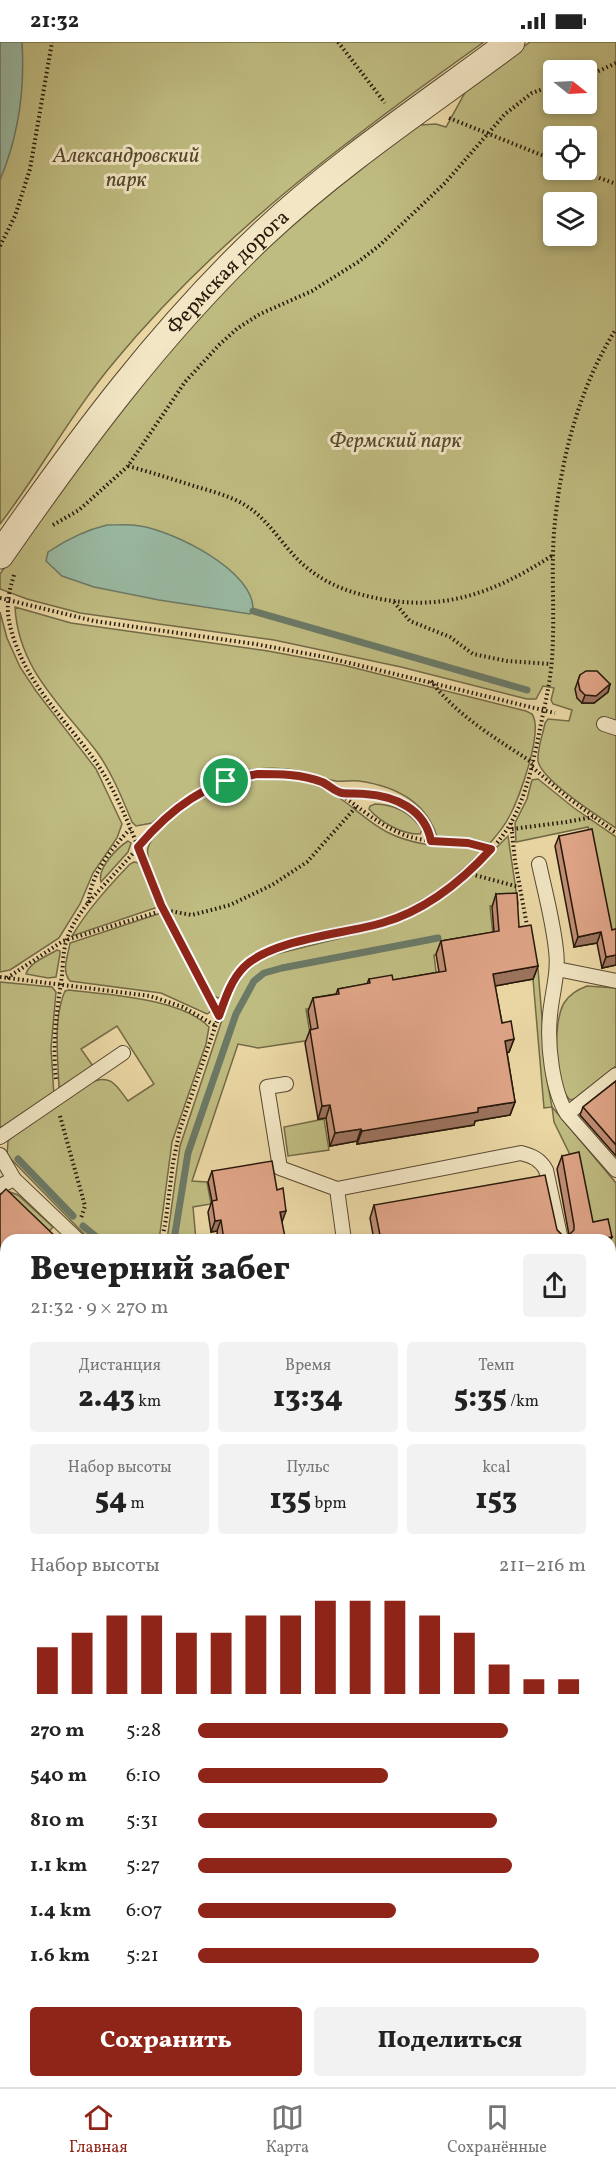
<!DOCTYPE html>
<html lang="ru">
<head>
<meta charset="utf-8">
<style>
  :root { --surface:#fff; --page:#f2f2f2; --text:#222; --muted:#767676; --line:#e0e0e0; --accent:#8f2418 }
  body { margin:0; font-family:Vollkorn,serif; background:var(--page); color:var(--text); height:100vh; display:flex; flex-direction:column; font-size:22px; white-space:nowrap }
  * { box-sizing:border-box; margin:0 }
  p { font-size:20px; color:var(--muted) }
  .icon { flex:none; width:33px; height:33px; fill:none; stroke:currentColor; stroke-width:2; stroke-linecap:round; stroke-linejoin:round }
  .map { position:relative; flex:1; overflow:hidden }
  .details { position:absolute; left:0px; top:1192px; width:616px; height:854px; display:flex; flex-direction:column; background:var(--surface); border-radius:18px 18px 0 0; box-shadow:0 3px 9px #0003 }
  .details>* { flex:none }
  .needle { width:39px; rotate:108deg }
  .tools { position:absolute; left:543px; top:18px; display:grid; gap:12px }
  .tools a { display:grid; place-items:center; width:54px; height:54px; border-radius:6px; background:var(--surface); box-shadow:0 3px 9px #0003; font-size:30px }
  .pin { position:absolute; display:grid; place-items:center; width:51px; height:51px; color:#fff; margin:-26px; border:3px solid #fff; border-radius:50%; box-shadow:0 2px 6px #0007 }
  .round { display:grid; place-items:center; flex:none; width:63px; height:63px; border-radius:6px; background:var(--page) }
  .headline { display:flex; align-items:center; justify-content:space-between; height:102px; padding:0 30px }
  h1 { font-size:33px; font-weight:800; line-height:45px }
  .stats { display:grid; grid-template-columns:repeat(3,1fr); gap:9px; height:102px; padding:6px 30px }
  .stats div { display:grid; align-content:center; border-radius:6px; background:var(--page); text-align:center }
  .stats b { font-size:30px; font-weight:800 }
  .stats small { font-size:16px; font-weight:400 }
  .stats p { font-size:16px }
  .chart { height:168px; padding:12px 30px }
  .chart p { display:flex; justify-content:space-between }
  .chart svg { width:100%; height:108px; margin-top:6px; stroke:var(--accent); stroke-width:6 }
  .action { display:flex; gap:12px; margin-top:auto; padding:12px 30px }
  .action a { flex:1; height:69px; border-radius:6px; background:var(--accent); color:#fff; font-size:24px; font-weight:800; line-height:69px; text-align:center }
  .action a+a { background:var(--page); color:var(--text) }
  ul { padding:0 30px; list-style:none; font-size:20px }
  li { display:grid; grid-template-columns:96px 72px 1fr; align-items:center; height:45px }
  li i { height:15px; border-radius:8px; background:var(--accent) }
  .status { display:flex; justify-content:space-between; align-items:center; height:42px; padding:0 30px; background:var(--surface); direction:ltr }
  .status svg { height:16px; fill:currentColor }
  .tab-bar { display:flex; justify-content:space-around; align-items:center; height:84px; border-top:2px solid var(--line); background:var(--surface); font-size:16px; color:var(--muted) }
  .tab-bar a { display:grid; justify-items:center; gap:3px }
  .tab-bar .on { color:var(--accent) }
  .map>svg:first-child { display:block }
  .green { fill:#bfbc81; stroke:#736a46; stroke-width:1.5; fill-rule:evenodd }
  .water { fill:#99baa3; stroke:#6b7966; stroke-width:1.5 }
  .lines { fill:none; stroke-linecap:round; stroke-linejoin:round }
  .stream { stroke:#6b7966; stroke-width:7 }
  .service-casing { stroke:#584831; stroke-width:16 }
  .minor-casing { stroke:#584831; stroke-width:29 }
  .secondary-casing { stroke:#27180a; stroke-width:35 }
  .path { stroke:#27180a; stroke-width:4; stroke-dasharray:1.5 3; stroke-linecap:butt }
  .service { stroke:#f2e6c4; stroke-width:14 }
  .minor { stroke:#f2e6c4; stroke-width:27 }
  .secondary { stroke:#f2e6c4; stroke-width:33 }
  .wall { fill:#c08d74; stroke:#27180a; stroke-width:1.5 }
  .shaded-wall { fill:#9c735e; stroke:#27180a; stroke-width:1.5 }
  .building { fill:#dfa487; stroke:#27180a; stroke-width:1.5 }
  .route-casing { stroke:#fff; stroke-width:12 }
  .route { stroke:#8f2418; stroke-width:8 }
  .labels { text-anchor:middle; stroke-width:6; stroke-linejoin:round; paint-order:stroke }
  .park-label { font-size:21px; font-style:italic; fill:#55492e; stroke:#f2e6c4 }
  .street-label { font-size:21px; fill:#27180a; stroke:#f2e6c4 }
</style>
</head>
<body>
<div class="status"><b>21:32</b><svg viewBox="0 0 49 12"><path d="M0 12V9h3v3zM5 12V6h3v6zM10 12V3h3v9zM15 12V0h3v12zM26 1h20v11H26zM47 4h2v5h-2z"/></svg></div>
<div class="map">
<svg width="616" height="2045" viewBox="0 0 616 2045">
  <rect width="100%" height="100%" fill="#ebd8a5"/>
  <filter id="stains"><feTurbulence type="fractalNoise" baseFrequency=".00333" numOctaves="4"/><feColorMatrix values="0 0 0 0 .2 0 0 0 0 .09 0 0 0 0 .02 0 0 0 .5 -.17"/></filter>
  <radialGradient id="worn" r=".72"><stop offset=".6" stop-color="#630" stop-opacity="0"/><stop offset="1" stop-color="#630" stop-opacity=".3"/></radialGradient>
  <path class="green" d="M0 0H484C352 94 219 193 115 319 72 370 40 430 0 482Z
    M530 0H616V786C599 775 541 737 538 719 537 707 543 692 545 681L548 677 569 679 572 668 553 662 551 658 554 646 543 644 536 657H527L401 625 274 598 80 571 27 557 0 547V532L31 485 148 330 256 213 356 128 420 83 436 82 446 85 467 47ZM554 28H586V62H554ZM554 94H586V128H554ZM554 160H586V194H554Z
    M15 565 71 581 268 609 343 623 526 669 532 672C544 689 519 757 509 775 504 785 497 793 490 801L473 797 437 795C426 759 394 744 359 739 351 738 343 740 336 739 324 737 312 732 300 729 274 723 247 727 222 734L230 743C268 733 309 733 341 757 357 768 370 781 387 790 416 805 445 804 477 806L483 809 441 847 401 870 374 879 321 890 275 902 252 913 235 929 221 955 218 956 214 954C201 929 142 828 148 806 153 789 173 777 186 766L178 759 152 781 136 784 132 780C122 756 112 731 97 710 62 664 18 627 15 565Z
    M0 570 7 596 20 625 36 649 96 727 122 782 117 796 93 831 80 862 59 896 10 928 0 930Z
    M538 737 574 766 616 795V895L609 896 588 785 516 800 515 781 527 757 532 738Z
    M375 762C394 762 412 771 422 788L420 792C403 793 380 780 369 767L370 764Z
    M508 794 518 862 490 864 493 893 526 896 538 927 547 1038 552 1065 616 1141V1275L611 1279 610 1198 588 1192 575 1123 554 1080 552 1065 544 1066 533 937 526 896 434 913 438 945 306 967 311 998 258 1006 238 1002 192 1139 207 1140 211 1162 193 1165 196 1198H167L180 1104 228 960 244 932 263 916 272 913 377 887 409 875 434 861 461 841Z
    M128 799 131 801 128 810 101 840C97 826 117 806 128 799Z
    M134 820 139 821 158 865 72 894C88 867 109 844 130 822Z
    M161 871 210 966V970L207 972 161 951 70 939C61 929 68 914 70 901Z
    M57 908 60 909V912L56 935 48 936 26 932C29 921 47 914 57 908Z
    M0 940 52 945 56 950 51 1006 54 1054 6 1084 0 1085Z
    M587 944 616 946V1024L574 1057 570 1058C553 1042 553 980 564 961 570 952 577 948 587 944Z
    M69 948C108 953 181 956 209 985L206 1002 172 1100 160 1191 158 1198H90L7 1113 8 1099 13 1093 89 1041C111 1031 116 1043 128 1059L154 1042 117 984 81 1007 93 1024 59 1046C58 1018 53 975 65 949Z
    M324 1077 329 1108 288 1114 284 1085Z
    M10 1150 18 1153 53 1185 43 1196 0 1158V1153Z
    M0 1231 6 1237V1379L0 1374Z
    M616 1320V1551L611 1552 610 1324Z
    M611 1632 616 1640V1676L611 1680Z"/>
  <path class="water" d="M0 0H22C25 48 19 93 0 138Z
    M107 483C118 483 129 482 140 484 173 489 256 529 253 569L250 572 159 558 94 545 62 534 46 519 48 510C66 498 86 488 107 483Z"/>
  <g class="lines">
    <path class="stream" d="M253 569 527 648
      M18 1117 73 1174
      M83 1184 100 1198
      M174 1198 188 1111 236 972 254 939 264 931 282 926 438 896
      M610 1274 616 1269"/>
    <defs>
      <path id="service" d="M604 682 616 686
        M539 822C545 850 553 879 556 908 559 930 552 951 550 973 547 1002 552 1048 567 1072L616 1128
        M557 927 616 939
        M286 1042 267 1045 280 1126 337 1147
        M567 1072 616 1033
        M0 1095 123 1011
        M0 1113 14 1137 78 1198
        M0 1144 14 1137
        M344 1198 337 1147 521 1111C532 1114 540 1117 546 1128L561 1198
        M0 1613 6 1620
        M0 1749 6 1743
        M0 1984 6 1989
        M242 2040 246 2045
        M371 2045 378 2040"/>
      <g id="minor">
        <path id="s1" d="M0 513C80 398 162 287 264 191 340 120 428 62 511 0"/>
        <path d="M610 1302 616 1298"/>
        <path d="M0 1510 6 1505"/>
        <path d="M610 1725 616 1721"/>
        <path d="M213 2045 220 2040"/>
      </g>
      <path id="secondary" d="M0 1406 6 1411
        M610 1579 616 1578"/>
    </defs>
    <use href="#service" class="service-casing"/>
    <use href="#minor" class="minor-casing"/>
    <use href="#secondary" class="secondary-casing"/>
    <path class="path" d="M338 0 385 61
      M586 35 616 21
      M449 76 554 118
      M578 128 616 142
      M0 204 15 174 30 127 52 0
      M128 424C150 430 172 437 194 444 211 449 230 454 245 463 270 478 284 507 306 525 324 540 345 549 367 554 439 572 493 552 553 513
      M53 483 79 468 128 424 185 340 219 303 238 286 260 272 312 249 358 220 380 203 445 141 505 72 532 51 554 43
      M14 533C5 561 6 576 16 603 35 655 81 692 108 739 129 777 143 820 160 860 177 899 199 936 219 973
      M0 556 94 579 255 602 325 615 555 671
      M394 560 410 579 450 595 473 612 507 619 551 622
      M431 639C457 674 497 697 533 721
      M532 725 567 755 616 791
      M340 751C377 751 422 756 431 799
      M511 781 515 819 528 889
      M512 787 566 780 593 775
      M467 831 519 845
      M88 861C92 830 110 809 130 787
      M0 935 150 954 183 965 216 984
      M7 936 63 899 164 868 192 873 230 863 272 843 307 820 356 765
      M56 1037C52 1001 57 968 62 933 63 922 63 908 67 897 76 870 99 849 118 828 165 776 204 727 282 732 337 735 356 773 402 792 431 804 462 796 491 807
      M60 1074 85 1164 81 1176
      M162 1198 166 1177 173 1121 180 1087 224 959C230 947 235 933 245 924 275 896 344 892 382 881 430 867 488 822 512 779 526 753 532 725 538 697 543 670 550 644 552 617 555 574 551 532 554 490 560 420 578 347 616 287
      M0 1321 6 1320
      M610 1351 616 1347
      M610 1472 616 1442
      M610 1788 616 1794
      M0 1934 6 1933"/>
    <use href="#service" class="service"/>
    <use href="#minor" class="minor"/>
    <use href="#secondary" class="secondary"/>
  </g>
  <path class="wall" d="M580 633 610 642 608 650 594 661H582L577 656 575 647Z
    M559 794 612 888 616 887V923L602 926 597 901 574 905 555 804Z
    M496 852 519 885 538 924 533 937 495 944 502 981 514 997 509 1010 507 1011 515 1060 510 1073 475 1079 474 1083 357 1102V1099L330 1104 326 1076 318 1077 305 1001 310 988 311 987 308 969 313 956 336 952 338 947 367 942 369 937 393 938 439 930 436 912 441 899 494 890 492 865Z
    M616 1039V1114L580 1073 583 1065Z
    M562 1114 593 1180 612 1195 610 1198H374L370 1176 374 1163 557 1188 562 1193 568 1194 569 1193 557 1127Z
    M212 1129 282 1180 283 1198H218L217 1189 211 1190 208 1170 212 1159 208 1140Z
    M0 1153 6 1198V1234L0 1228Z
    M0 1633 6 1641V1723L0 1716Z
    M101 2040H136L130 2045H105Z
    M493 2040H562L566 2045H497Z"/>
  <path class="shaded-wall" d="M610 642 608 650 594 661H582L585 653Z
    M601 890 597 901 574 905 578 895Z
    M616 913V923L602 926 606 915Z
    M538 924 533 937 489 945 493 932Z
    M514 997 509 1010 500 1012 505 999Z
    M515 1060 510 1073 475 1079 474 1083 357 1102 362 1089 478 1066Z
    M330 1063 326 1076 318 1077 322 1064Z
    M361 1087 357 1099 330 1104 335 1091Z
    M286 1169 282 1180 280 1170Z
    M221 1178 217 1189 211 1190 215 1179Z
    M285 1195 283 1198H263Z
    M612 1195 610 1198H591Z
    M616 1984V1989L610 1994V1989Z
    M83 2040H89L83 2045H77Z
    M130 2040H136L130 2045H124Z"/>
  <path class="building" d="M586 629H597L610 642 596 654 585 653 580 648 578 639 580 633Z
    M592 787 612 888 616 887V913L606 915 601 890 578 895 559 794Z
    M517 851 519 885 531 883 538 924 493 932 502 981 511 979 514 997 505 999 515 1060 478 1066V1070L362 1089 361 1087 335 1091 330 1063 322 1064 310 988 318 986 313 956 339 952 338 947 370 941 369 937 392 933 393 938 446 929 441 899 499 889 496 852Z
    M616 1039V1103L583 1065Z
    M579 1110 593 1180 608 1177 612 1195 591 1198H381L374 1163 545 1133 557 1188 562 1193 568 1194 574 1188V1183L562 1114Z
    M272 1119 277 1148 283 1146 286 1169 280 1170 285 1195 263 1198H224L221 1178 215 1179 212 1159 217 1158 212 1129Z
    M6 1147 59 1198H6V1219L0 1213V1153Z
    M0 1633 6 1641V1712L2 1707 0 1708Z
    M616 1928V1984L610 1989V1933Z
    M28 2040H83L77 2045H22Z
    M110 2040H130L124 2045H115Z
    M390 2040H451L454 2043 451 2045H384Z
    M502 2040H562L566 2045H506Z"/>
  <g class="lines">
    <defs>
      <path id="route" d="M258 732C279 732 301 732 322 740 329 743 335 750 342 751 349 752 357 751 365 752 395 754 425 767 431 799L468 801 491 807C462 839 424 869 382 881 345 892 272 897 244 925 231 938 225 957 219 974L161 863 138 805C171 766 206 740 258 732Z"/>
    </defs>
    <use href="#route" class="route-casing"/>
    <use href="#route" class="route"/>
  </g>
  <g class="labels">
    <g class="park-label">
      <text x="126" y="120">Александровский<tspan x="126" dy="24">парк</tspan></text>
      <text x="395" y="405">Фермский парк</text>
    </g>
    <g class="street-label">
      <text dy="7" stroke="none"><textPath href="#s1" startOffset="364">Фермская дорога</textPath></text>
    </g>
  </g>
  <rect width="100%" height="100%" filter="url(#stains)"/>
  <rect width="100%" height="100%" fill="url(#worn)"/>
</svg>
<div class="tools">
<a><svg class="needle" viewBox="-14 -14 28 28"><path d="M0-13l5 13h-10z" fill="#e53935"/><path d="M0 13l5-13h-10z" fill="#767676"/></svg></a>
<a><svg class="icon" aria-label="locate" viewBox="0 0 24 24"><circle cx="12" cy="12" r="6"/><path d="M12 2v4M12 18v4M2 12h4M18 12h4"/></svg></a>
<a><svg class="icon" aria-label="layers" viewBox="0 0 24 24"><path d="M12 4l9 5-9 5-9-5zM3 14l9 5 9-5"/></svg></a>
</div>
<div class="pin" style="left:226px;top:739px;background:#1e9e55"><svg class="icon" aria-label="arrive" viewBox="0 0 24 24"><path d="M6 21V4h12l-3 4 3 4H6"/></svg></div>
<section class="details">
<div class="headline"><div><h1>Вечерний забег</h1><p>21:32 · 9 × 270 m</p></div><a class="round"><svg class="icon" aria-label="share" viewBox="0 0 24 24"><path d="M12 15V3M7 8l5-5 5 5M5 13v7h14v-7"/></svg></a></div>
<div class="stats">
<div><p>Дистанция</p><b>2.43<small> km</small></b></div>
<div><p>Время</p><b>13:34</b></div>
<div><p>Темп</p><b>5:35<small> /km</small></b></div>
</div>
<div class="stats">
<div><p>Набор высоты</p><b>54<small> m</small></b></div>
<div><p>Пульс</p><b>135<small> bpm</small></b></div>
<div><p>kcal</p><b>153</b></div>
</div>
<div class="chart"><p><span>Набор высоты</span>211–216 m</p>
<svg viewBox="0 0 160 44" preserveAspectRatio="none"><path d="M5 44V25M15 44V19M25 44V12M35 44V12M45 44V19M55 44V19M65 44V12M75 44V12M85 44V6M95 44V6M105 44V6M115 44V12M125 44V19M135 44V32M145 44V38M155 44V38"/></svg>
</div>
<ul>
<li><b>270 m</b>5:28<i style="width:80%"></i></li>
<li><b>540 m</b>6:10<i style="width:49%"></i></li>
<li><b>810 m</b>5:31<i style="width:77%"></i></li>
<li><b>1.1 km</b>5:27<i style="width:81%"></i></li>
<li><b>1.4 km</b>6:07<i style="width:51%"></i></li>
<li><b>1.6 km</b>5:21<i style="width:88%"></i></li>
</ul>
<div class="action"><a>Сохранить</a><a>Поделиться</a></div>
</section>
</div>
<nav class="tab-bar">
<a class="on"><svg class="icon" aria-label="home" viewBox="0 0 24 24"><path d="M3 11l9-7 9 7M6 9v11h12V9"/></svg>Главная</a>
<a><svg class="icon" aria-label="map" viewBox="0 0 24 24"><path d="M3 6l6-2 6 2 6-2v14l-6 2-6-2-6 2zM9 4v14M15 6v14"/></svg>Карта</a>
<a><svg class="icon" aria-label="saved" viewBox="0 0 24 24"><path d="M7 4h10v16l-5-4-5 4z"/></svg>Сохранённые</a>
</nav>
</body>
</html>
